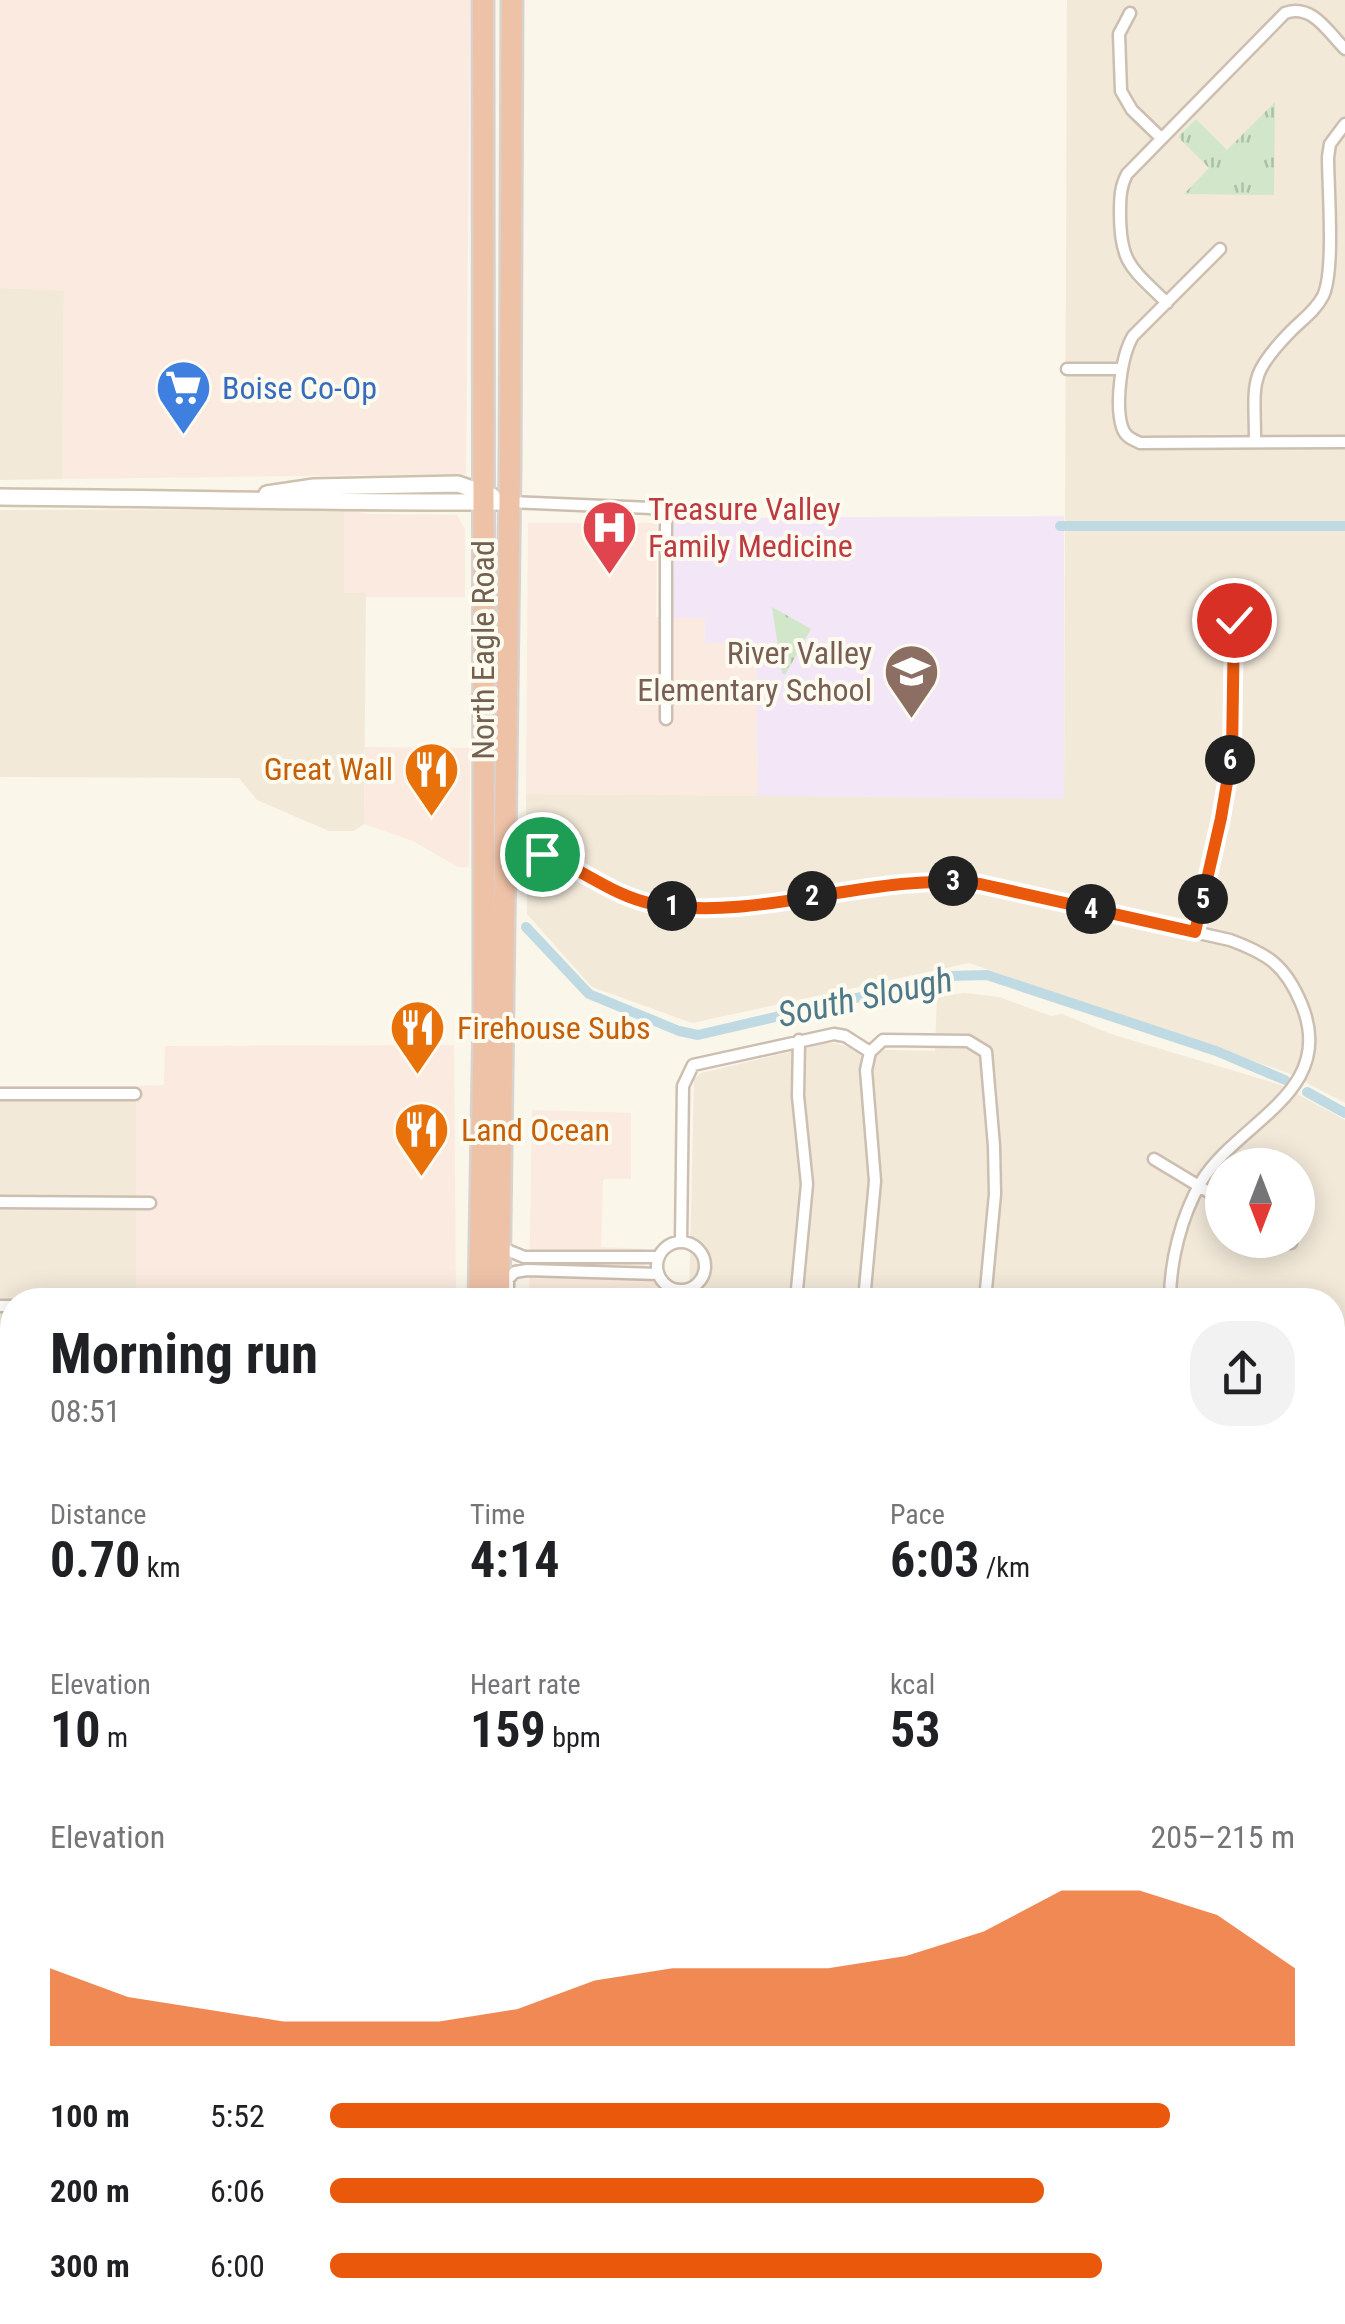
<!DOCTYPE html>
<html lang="en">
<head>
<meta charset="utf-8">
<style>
  :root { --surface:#fff; --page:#f2f2f2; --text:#202124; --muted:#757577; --accent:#ea580c }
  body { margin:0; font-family:"Roboto Condensed",sans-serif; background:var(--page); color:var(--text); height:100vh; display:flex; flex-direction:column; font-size:38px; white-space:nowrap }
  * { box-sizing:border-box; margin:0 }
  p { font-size:32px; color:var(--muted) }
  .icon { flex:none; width:55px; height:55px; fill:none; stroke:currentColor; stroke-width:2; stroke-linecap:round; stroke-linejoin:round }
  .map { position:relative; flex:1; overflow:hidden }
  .side { position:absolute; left:0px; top:1288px; width:1345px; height:1038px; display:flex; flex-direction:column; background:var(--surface); border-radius:40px 40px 0 0; box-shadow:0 5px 25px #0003 }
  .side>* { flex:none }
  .needle { width:65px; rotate:180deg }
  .buttons { position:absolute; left:1205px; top:1148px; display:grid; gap:20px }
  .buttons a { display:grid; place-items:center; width:110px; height:110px; border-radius:50%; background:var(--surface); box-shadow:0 5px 25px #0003; font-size:50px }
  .pin { position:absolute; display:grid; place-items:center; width:85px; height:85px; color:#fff; margin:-42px; border:5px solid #fff; border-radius:50%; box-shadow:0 2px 10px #0007 }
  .km { position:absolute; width:50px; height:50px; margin:-25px; border-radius:50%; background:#222; color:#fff; font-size:28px; line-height:50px; text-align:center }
  .round { display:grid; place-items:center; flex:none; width:105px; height:105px; border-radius:40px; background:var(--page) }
  .overview { display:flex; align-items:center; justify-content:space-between; height:170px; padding:0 50px }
  h1 { font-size:55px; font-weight:700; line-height:75px }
  .stats { display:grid; grid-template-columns:repeat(3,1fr); gap:15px; height:170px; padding:10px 50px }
  .stats div { display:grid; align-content:center }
  .stats b { font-size:50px; font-weight:700 }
  .stats small { font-size:28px; font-weight:400 }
  .stats p { font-size:28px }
  .chart { height:280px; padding:20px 50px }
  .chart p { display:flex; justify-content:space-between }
  .chart svg { width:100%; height:180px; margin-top:10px; fill:var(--accent); opacity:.7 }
  ul { padding:0 50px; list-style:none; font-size:32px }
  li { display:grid; grid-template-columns:160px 120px 1fr; align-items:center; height:75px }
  li i { height:25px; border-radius:12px; background:var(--accent) }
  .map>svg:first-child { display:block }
  .residential { fill:#f2e9d9; fill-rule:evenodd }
  .commercial { fill:#faeadf }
  .industrial { fill:url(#industrial-grid) }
  .education { fill:#f3e6f7 }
  .park { fill:url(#park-tufts) }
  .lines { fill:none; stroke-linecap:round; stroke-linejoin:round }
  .canal { stroke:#c0dae3; stroke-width:10 }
  .street-casing { stroke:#ccbfb1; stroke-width:15 }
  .secondary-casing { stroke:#cec1ae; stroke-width:20 }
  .highway-casing { stroke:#d8d2ce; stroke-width:25 }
  .street { stroke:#fff; stroke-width:10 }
  .secondary { stroke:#fff; stroke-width:15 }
  .highway { stroke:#eec2a7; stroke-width:20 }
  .route-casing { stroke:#fff; stroke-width:20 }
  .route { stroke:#ea580c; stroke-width:12 }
  .labels { text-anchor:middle; stroke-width:8; stroke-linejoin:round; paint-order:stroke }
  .shop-label { font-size:32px; fill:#366cbe; stroke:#fdfaf0; text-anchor:start }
  .health-label { font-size:32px; fill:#be3a42; stroke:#fdfaf0; text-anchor:start }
  .street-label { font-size:32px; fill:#73604f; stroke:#fdfaf0 }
  .education-label { font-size:32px; fill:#785e54; stroke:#fdfaf0; text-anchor:end }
  .food-label { font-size:32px; fill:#c56008; stroke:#fdfaf0; text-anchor:start }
  .water-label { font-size:35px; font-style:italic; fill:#4e798a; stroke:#fdfaf0 }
</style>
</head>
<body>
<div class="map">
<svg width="1345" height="2324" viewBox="0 0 1345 2324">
  <defs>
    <pattern id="industrial-grid" width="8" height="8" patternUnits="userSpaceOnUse" patternTransform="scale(2.5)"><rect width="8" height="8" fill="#ece8e2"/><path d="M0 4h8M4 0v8" fill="none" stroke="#c4bfba"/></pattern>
    <pattern id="park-tufts" width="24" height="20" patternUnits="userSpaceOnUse" patternTransform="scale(2.5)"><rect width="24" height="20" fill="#d2e7c9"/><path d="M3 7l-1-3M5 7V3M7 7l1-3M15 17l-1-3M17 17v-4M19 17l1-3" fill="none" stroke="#afbfa6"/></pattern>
  </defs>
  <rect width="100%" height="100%" fill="#fbf6ea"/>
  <path class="residential" d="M1067 0H1345V1103L1288 1073 969 963 692 1023 592 987 527 914 526 794 1064 798Z
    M0 288 64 290 62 479 0 480Z
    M344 509V592L366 593 364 824 354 831H329L257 800 239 778 0 777V510Z
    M965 993 999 997 1051 1016 1062 1014 1111 1034 1281 1085 1345 1120V1606H1332V1300H689L694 1079 701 1073 827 1043H836L854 1049 935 1051 937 996ZM1222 1165H1298V1240H1222Z
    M0 1086H136V1300H12V1417H0Z
    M1332 1673H1345V2324H667V2313L1332 2312Z
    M0 2234H12V2312L76 2313V2324H0Z"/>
  <path class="commercial" d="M0 0H470L466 474 62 479 64 291 0 288Z
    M344 509 367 514 457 515 465 529V597H366L365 593H344Z
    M528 523H657L656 617 705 618 706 643 756 644 758 796 526 794Z
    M365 747 470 748 469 867H458L413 841 364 824Z
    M454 1045 456 1300H136V1086L164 1085 165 1046Z
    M532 1110 631 1113V1179H603L601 1247 645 1249V1278L651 1279 659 1290 673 1300H529Z
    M0 1500H12V1627H0Z
    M0 1658H12V1969H0Z
    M295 2313H451L450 2324H295Z
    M494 2313H667V2324H494Z"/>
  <path class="industrial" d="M0 1969H12V2215H0Z"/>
  <path class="education" d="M1064 516V799L758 796 756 644 705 643V618H673L674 518Z"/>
  <path class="park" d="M1275 102 1274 195 1184 194 1209 168 1178 137 1196 119 1227 150Z
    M772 607 811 629 785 675 782 673Z
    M1333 1885H1345V2048H1333Z"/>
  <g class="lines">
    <path class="canal" d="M1060 526H1345
      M526 927 589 994 679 1031 698 1035 950 976 987 975 1216 1051 1285 1080
      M1307 1092 1345 1113"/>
    <defs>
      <path id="street" d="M1130 13 1119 34 1121 91 1132 110 1161 138
        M1220 249 1133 336C1121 356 1115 404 1122 427 1125 437 1132 439 1140 443L1345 442
        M1167 303C1133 269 1120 265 1120 214 1120 199 1120 187 1127 174L1285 13C1312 3 1328 32 1345 49
        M1067 369H1121
        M1255 442C1255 382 1247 376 1291 331 1302 320 1316 310 1323 296 1335 272 1328 188 1328 157L1330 144 1345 124
        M510 502 651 508 666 515V719
        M505 856 542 854 562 861 618 893 649 903 682 908 734 907 919 881H951L980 884 1230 940C1268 954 1285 965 1301 1003 1339 1092 1238 1121 1201 1182 1181 1217 1170 1261 1170 1300
        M1195 933 1221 818 1231 753 1236 599
        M870 1052 883 1040 968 1041 986 1052 994 1146 995 1194 985 1300
        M0 1094H135
        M1154 1159 1222 1200
        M0 1202 150 1203
        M1286 1240 1291 1243
        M681 1242 683 1086 693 1065 834 1034 845 1036 870 1052
        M657 1266a24 24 0 1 1 48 0a24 24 0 1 1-48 0Z
        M502 1248 524 1257H659
        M508 1290V1279L515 1272 527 1270 658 1274
        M796 1300 807 1184 798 1096 799 1040
        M864 1300 875 1181 866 1070 870 1052
        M0 1306H12
        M1332 1399H1345
        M0 1410H12
        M0 1493H12
        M1332 1560H1345
        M1332 2103H1345
        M1332 2212H1345
        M0 2225H12
        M1270 2324 1279 2312"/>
      <path id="secondary" d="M267 494 314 487 458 484 492 496
        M0 497C170 498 340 503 510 502
        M1332 1638H1345
        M0 1643H12
        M964 2324 966 2312"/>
      <path id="highway" d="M479 1300 484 1015 483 0
        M499 1300 510 467 512 0
        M462 2324 463 2312
        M481 2324V2312"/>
    </defs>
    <use href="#street" class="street-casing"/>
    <use href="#secondary" class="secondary-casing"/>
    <use href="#highway" class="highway-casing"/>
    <use href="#street" class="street"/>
    <use href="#secondary" class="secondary"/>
    <use href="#highway" class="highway"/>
  </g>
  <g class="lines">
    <defs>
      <path id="route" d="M542 854C580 867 612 896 653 904 762 923 871 871 980 884L1195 932 1221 818 1232 753 1234 620"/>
    </defs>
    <use href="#route" class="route-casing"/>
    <use href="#route" class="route"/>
  </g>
  <defs>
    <symbol id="supermarket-pin" viewBox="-11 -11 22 30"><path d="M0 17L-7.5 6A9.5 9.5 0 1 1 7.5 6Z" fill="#3f7fe0" stroke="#fdfaf0"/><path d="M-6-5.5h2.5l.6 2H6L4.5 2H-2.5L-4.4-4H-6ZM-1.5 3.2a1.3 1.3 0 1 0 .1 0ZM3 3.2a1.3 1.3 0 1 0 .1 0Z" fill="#fff"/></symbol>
    <symbol id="hospital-pin" viewBox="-11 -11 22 30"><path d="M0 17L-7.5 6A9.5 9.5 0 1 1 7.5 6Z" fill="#e0444e" stroke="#fdfaf0"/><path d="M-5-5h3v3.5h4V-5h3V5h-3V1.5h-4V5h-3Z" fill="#fff"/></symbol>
    <symbol id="school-pin" viewBox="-11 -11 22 30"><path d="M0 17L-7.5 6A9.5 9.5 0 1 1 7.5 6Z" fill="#8d6e63" stroke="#fdfaf0"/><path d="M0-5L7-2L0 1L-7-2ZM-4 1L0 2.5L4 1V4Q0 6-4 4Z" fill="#fff"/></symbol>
    <symbol id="restaurant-pin" viewBox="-11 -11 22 30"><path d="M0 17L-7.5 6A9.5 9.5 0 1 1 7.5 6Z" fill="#e8710a" stroke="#fdfaf0"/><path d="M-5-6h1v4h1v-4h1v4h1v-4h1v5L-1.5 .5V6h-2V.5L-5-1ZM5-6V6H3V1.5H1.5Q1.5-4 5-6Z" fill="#fff"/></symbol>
  </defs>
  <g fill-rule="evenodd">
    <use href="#supermarket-pin" x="152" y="356" width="63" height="86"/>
    <use href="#hospital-pin" x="578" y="496" width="63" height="86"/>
    <use href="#school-pin" x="880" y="640" width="63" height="86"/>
    <use href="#restaurant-pin" x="400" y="738" width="63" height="86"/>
    <use href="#restaurant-pin" x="386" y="996" width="63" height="86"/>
    <use href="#restaurant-pin" x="390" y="1098" width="63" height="86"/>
  </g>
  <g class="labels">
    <g class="shop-label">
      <text x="222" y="399">Boise Co-Op</text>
    </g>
    <g class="health-label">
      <text x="648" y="520">Treasure Valley<tspan x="648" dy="37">Family Medicine</tspan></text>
    </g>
    <g class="street-label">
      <text transform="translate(483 650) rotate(-90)" y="11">North Eagle Road</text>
    </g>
    <g class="education-label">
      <text x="872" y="664">River Valley<tspan x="872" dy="37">Elementary School</tspan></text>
    </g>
    <g class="food-label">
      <text x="393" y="780" text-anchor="end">Great Wall</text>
      <text x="457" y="1039">Firehouse Subs</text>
      <text x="461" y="1141">Land Ocean</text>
    </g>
    <g class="water-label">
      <text transform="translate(865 997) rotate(-12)" y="12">South Slough</text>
    </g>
  </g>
</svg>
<div class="buttons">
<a><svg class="needle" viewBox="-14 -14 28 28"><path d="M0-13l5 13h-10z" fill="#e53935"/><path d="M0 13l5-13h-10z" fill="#757577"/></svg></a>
</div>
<div class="pin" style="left:542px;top:854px;background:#1e9e55"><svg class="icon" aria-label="arrive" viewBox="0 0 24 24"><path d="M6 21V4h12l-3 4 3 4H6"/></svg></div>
<div class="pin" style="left:1234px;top:620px;background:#d93025"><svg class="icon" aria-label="check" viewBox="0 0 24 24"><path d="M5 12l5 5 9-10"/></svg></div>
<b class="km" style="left:672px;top:906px">1</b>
<b class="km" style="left:812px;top:896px">2</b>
<b class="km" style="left:953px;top:881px">3</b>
<b class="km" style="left:1091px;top:909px">4</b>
<b class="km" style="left:1203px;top:899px">5</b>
<b class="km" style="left:1230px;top:760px">6</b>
<section class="side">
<div class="overview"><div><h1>Morning run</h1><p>08:51</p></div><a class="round"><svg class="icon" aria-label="share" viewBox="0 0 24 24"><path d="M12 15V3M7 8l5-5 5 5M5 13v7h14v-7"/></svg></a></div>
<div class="stats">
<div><p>Distance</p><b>0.70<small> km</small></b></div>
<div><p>Time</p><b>4:14</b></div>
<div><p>Pace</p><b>6:03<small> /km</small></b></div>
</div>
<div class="stats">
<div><p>Elevation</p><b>10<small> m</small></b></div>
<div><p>Heart rate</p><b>159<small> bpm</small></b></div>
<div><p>kcal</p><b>53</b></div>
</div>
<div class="chart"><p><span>Elevation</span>205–215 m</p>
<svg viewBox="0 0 160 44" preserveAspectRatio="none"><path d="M0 44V25L10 32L20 35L30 38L40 38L50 38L60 35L70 28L80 25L90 25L100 25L110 22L120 16L130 6L140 6L150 12L160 25V44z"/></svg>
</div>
<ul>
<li><b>100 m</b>5:52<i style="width:87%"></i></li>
<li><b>200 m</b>6:06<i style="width:74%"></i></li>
<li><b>300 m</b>6:00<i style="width:80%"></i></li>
</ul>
</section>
</div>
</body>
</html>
